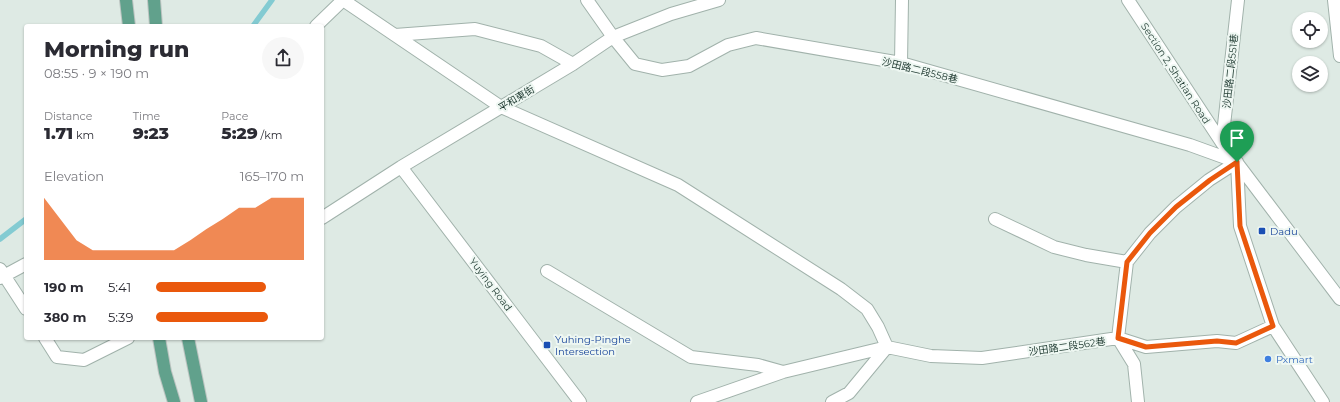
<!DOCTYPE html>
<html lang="en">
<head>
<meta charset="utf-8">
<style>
  :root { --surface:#fff; --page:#f7f7f7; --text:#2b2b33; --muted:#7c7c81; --accent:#ea580c }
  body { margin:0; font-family:Montserrat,"Noto Sans TC",sans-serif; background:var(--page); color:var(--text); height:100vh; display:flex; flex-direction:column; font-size:15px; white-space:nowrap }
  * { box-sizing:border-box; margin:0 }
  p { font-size:13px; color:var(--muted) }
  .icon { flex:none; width:22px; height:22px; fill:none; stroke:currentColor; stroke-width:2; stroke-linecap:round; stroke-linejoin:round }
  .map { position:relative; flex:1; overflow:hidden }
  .side { position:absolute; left:24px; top:24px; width:300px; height:316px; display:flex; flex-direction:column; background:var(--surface); border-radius:4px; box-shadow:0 1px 3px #0004 }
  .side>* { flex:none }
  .buttons { position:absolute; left:1292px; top:12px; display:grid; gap:8px }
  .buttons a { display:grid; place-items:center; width:36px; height:36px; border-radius:50%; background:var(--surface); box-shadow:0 1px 3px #0004; font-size:20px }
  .pin { position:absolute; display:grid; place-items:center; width:34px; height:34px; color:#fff; margin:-41px -17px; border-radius:50% 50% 50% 0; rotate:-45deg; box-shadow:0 0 4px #0007 }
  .pin .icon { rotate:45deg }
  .round { display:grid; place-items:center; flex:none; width:42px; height:42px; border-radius:21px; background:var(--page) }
  .headline { display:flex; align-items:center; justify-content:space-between; height:68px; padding:0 20px }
  h1 { font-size:22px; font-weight:800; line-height:30px }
  .stats { display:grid; grid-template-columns:repeat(3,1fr); gap:6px; height:68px; padding:4px 20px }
  .stats div { display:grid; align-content:center }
  .stats b { font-size:17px; font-weight:800 }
  .stats small { font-size:11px; font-weight:400 }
  .stats p { font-size:11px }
  .chart { height:112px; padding:8px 20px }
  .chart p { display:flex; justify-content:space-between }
  .chart svg { width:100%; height:72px; margin-top:4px; fill:var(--accent); opacity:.7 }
  ul { padding:0 20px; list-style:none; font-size:13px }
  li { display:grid; grid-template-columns:64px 48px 1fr; align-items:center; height:30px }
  li i { height:10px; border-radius:5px; background:var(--accent) }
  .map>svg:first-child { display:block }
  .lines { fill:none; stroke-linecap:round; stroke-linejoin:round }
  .stream { stroke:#83cbd2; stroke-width:5.5 }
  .minor-casing { stroke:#a1b2ab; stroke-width:14 }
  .major-casing { stroke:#bcc4c1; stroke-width:14 }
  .minor { stroke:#fff; stroke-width:12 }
  .major { stroke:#61a18c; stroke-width:12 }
  .route-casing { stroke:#fff; stroke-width:8 }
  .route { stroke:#ea580c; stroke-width:5 }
  .transit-dot { fill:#1a4fb4; stroke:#eef7f2; stroke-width:1.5 }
  .shop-dot { fill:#3f7fe0; stroke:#eef7f2; stroke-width:1.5 }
  .labels { text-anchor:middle; stroke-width:4; stroke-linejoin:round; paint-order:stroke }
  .street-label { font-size:10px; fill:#1f3a31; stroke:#eef7f2 }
  .transit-label { font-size:10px; fill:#164399; stroke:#eef7f2; text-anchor:start }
  .shop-label { font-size:10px; fill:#366cbe; stroke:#eef7f2; text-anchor:start }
</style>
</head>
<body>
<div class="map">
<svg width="1340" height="402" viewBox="0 0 1340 402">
  <rect width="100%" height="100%" fill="#deeae4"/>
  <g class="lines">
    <path class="stream" d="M253 26 272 0
      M0 239 26 219"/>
    <defs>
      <path id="minor" d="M343 0 501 107 678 185 841 289 867 309 878 327 887 347
        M587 0 613 37 635 64 662 70 689 66 728 45 756 38 901 63 1190 145 1237 162
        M1128 0 1222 143 1340 299
        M1334 0 1340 56
        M316 26 343 0
        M395 35 475 29 541 46 573 64
        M901 63 902 0
        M1222 143 1238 0
        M1237 162 1240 226 1273 326 1323 402
        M401 167 580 402
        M322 218 401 167 573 64 613 37 671 14 719 0
        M995 219 1054 247 1086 255 1127 262
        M0 269 26 309
        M547 271 691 357 758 365 783 372
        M0 278 26 264
        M45 338 57 357 84 360 128 338
        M1118 338 1127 262 1150 233 1176 207 1209 180 1237 162
        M1118 338 1134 364 1138 402
        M697 402 783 372 887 347 931 356 982 358 1118 338 1146 347 1217 341 1236 343 1273 326
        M832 402 849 393 887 347"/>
      <path id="major" d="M126 0 129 26
        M154 0 156 26
        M159 338 165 372 174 402
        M188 338 201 402"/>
    </defs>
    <use href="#minor" class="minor-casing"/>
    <use href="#major" class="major-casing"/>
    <use href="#minor" class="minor"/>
    <use href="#major" class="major"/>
  </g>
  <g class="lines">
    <defs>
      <path id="route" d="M1237 162 1240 226 1273 326 1236 343 1217 341 1146 347 1118 338 1127 262 1150 233 1176 207 1210 180Z"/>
    </defs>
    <use href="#route" class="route-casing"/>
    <use href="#route" class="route"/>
  </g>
  <g class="transit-dot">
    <rect x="1258" y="227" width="8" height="8" rx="2"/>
    <rect x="543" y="341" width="8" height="8" rx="2"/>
  </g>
  <circle class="shop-dot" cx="1268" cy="359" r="4"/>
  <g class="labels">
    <g class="street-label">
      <text transform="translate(920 70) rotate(14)" y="4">沙田路二段558巷</text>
      <text transform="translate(1230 71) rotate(-84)" y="4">沙田路二段551巷</text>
      <text transform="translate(1176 73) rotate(57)" y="4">Section 2, Shatian Road</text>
      <text transform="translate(516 98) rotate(-31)" y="4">平和東街</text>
      <text transform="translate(491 284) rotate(53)" y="4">Yuying Road</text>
      <text transform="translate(1067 346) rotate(-8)" y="4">沙田路二段562巷</text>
    </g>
    <g class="transit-label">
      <text x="1270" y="235">Dadu</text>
      <text x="555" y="343">Yuhing-Pinghe<tspan x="555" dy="12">Intersection</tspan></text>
    </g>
    <g class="shop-label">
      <text x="1276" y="363">Pxmart</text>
    </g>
  </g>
</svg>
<div class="buttons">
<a><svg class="icon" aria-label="locate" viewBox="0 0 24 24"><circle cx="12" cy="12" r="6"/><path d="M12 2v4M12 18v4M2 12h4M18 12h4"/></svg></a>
<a><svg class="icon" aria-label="layers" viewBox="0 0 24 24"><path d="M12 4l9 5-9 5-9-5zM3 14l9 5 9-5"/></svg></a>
</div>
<div class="pin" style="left:1237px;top:162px;background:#1e9e55"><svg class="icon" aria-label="arrive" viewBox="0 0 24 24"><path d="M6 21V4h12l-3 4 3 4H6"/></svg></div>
<section class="side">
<div class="headline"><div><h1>Morning run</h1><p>08:55 · 9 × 190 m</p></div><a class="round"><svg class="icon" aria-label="share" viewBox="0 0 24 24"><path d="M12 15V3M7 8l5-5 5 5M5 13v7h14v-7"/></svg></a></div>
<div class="stats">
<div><p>Distance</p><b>1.71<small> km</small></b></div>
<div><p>Time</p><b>9:23</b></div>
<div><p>Pace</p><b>5:29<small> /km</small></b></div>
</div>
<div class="chart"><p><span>Elevation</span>165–170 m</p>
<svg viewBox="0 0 160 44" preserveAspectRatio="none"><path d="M0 44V6L10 19L20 32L30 38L40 38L50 38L60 38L70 38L80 38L90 32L100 25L110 19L120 12L130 12L140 6L150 6L160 6V44z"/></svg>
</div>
<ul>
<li><b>190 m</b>5:41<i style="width:74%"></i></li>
<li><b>380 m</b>5:39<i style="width:76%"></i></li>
</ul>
</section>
</div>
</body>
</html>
